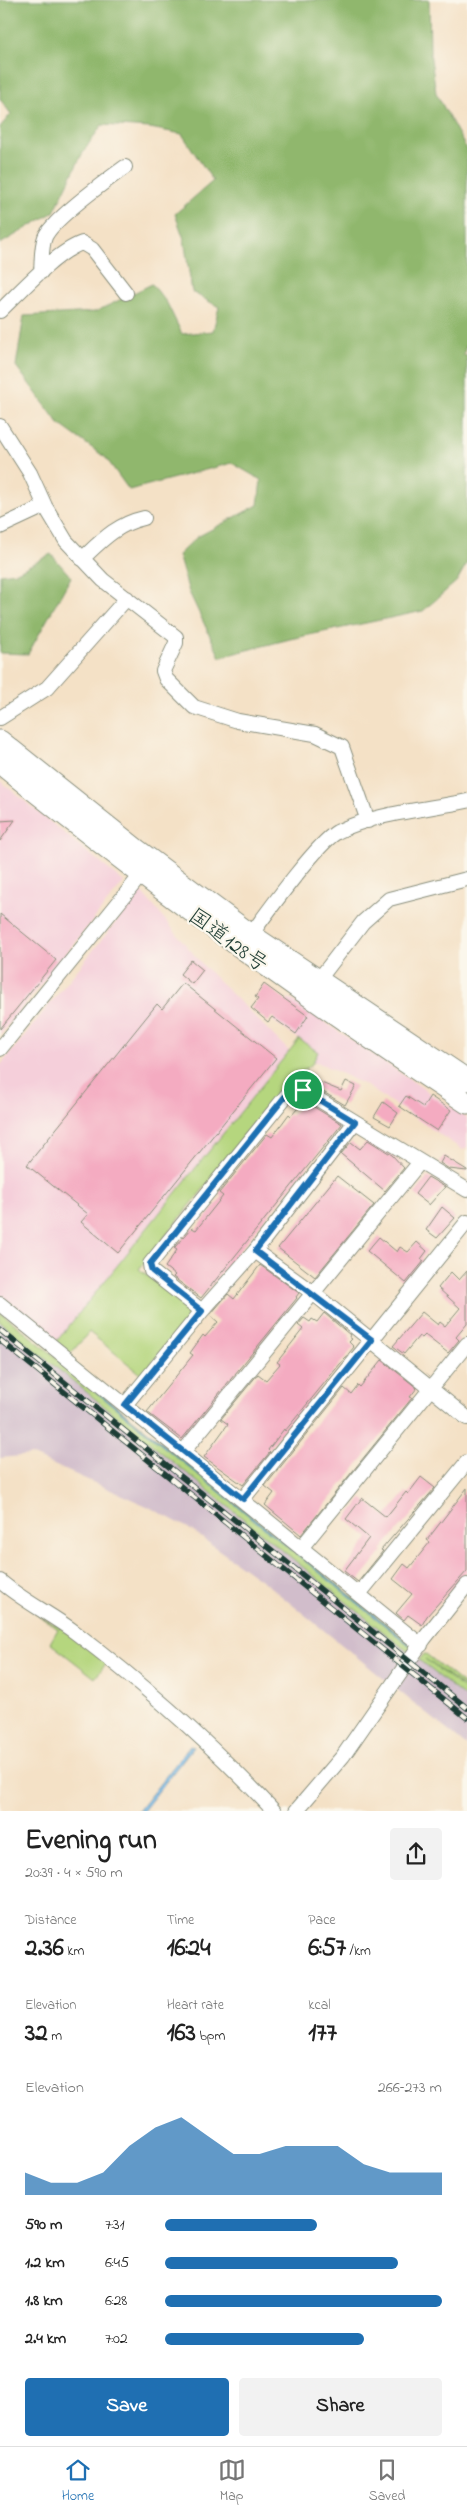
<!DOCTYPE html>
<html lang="en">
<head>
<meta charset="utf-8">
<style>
  :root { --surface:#fff; --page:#f2f2f2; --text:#222; --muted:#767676; --line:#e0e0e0; --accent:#1f6fb2 }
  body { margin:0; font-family:"Indie Flower","Klee One",sans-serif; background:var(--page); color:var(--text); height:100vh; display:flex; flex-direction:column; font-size:19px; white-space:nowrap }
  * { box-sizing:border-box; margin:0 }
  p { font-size:16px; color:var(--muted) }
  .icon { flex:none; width:28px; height:28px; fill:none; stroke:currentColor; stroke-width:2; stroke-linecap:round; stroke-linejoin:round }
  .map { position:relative; height:1811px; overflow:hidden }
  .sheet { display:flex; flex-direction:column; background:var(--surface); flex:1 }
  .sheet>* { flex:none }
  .pin { position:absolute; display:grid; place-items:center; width:42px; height:42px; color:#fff; margin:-21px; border:2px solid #fff; border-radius:50%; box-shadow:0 1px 5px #0007 }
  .round { display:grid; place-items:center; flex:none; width:52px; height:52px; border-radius:5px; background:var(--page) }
  .summary { display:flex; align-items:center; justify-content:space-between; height:85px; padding:0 25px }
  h1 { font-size:28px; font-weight:700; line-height:38px }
  .stats { display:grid; grid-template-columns:repeat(3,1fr); gap:8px; height:85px; padding:5px 25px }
  .stats div { display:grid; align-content:center }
  .stats b { font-size:25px; font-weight:700 }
  .stats small { font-size:14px; font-weight:400 }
  .stats p { font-size:14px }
  .chart { height:140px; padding:10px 25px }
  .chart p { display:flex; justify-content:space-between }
  .chart svg { width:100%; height:90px; margin-top:5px; fill:var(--accent); opacity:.7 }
  .primary-button { display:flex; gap:10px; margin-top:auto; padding:10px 25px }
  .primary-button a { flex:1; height:58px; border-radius:5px; background:var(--accent); color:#fff; font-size:20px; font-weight:700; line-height:58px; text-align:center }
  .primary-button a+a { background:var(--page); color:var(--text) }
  ul { padding:0 25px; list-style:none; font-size:16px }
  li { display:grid; grid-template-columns:80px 60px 1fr; align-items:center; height:38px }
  li i { height:12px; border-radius:6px; background:var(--accent) }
  .tab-bar { display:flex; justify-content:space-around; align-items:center; height:70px; border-top:1px solid var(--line); background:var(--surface); font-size:14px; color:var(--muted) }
  .tab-bar a { display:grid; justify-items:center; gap:2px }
  .tab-bar .on { color:var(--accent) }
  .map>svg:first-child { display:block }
  .built { fill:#f5cfda }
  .industrial { fill:#d1bdcb }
  .green { fill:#b5d67e; stroke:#6a8a59 }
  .forest { fill:#90b76d; stroke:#587a50 }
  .water { fill:#6db3e4; stroke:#46788c }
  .building { fill:#f4abc1 }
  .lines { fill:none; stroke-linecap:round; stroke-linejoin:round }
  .minor-casing { stroke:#8a8f7d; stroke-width:16 }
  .highway-casing { stroke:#8a8f7d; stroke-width:23 }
  .minor { stroke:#fff; stroke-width:14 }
  .highway { stroke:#fff; stroke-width:21 }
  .rail-casing { stroke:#1f3d34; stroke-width:5.5 }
  .rail { stroke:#fbf7ec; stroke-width:4; stroke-dasharray:11; stroke-linecap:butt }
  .route-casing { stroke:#fff; stroke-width:10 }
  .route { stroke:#1f6fb2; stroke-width:6 }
  .labels { text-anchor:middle; stroke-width:4.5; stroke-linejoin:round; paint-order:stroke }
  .street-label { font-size:22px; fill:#1f3d34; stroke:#fbf7ec }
</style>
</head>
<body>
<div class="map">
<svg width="467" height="1811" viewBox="0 0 467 1811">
  <rect width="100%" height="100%" fill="#fbf7ec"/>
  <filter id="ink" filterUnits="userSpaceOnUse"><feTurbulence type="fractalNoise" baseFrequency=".02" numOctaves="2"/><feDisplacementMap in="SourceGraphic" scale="10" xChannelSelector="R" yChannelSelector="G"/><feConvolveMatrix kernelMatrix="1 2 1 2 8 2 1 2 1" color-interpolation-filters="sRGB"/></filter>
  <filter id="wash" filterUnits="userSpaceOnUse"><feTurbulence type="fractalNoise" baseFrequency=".0096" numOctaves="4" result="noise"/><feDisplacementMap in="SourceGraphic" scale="20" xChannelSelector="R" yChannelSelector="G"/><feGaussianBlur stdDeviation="1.12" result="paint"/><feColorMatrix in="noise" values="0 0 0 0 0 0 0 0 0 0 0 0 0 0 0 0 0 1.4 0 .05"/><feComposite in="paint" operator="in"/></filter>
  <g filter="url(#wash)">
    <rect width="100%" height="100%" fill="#f4e1c6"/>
    <path class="built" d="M0 781 124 882 0 1035Z
      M141 891 201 963 289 1051 56 1342 0 1296V1066Z
      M289 998 467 1118V1148L463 1150 365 1085 317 1062H312L317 1052 273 1021Z"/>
    <path class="industrial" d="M0 1322 467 1699V1746L264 1582 188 1528 147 1506 31 1455 0 1458Z"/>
    <path class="green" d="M299 1039 318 1052 312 1064 291 1080 139 1269 191 1310V1314L142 1375 89 1332 71 1353 56 1342Z
      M0 1312 412 1644 408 1652 0 1322Z
      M39 1616 64 1629 108 1661 95 1678 50 1643 58 1629Z
      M424 1654H426L467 1687V1689L425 1659 467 1691V1699L419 1660Z"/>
    <path class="forest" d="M0 0H429L430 52 436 93 467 150V344L463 355 467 356V563L457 581 423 611 290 639 220 657 189 592 178 555 197 537 258 505 261 480 232 463 129 490 106 458 59 424 16 366 24 316 95 312 152 284 167 303 182 334 213 331 219 307 192 292 184 239 175 214 213 181 182 134 150 128 102 125 83 152 54 212 0 244V127L11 114 0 99Z
      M51 554 71 577 28 654 0 653V574L17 572Z"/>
    <path class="water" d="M60 1361 410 1644 409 1645 59 1362Z
      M190 1746 193 1747 143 1811H138Z"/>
    <g id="blocks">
      <path class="building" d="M15 820 0 841V821Z
        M0 914 56 960 0 1029Z
        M191 960 203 970 192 984 180 974Z
        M183 983 276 1058 118 1253 81 1222 88 1214 27 1165 157 1004 162 1009Z
        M264 984 308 1016 296 1034 272 1017 268 1022 251 1008 258 999 255 997Z
        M346 1081 356 1086 345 1105 315 1087 319 1082 341 1091Z
        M406 1096 423 1107 430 1096 451 1110 437 1131 399 1106Z
        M304 1101 342 1124 201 1298 173 1277 175 1275 165 1267 177 1250 174 1248 192 1228 196 1230 223 1196 219 1193 267 1134 272 1137 289 1114 291 1116Z
        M383 1102 398 1113 390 1126 374 1117Z
        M368 1140 392 1155 404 1168 385 1191 341 1154 351 1142 360 1149Z
        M444 1156 467 1170V1171L449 1169 440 1163Z
        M337 1176 374 1205 315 1277 278 1248Z
        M428 1177 445 1187 429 1205 415 1194Z
        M442 1207 455 1218 437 1238 426 1230Z
        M379 1237 397 1252 400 1247 408 1252 417 1242 427 1251 421 1259 424 1261 406 1283 367 1251Z
        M260 1265 299 1293 296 1297 297 1298 182 1439 147 1412 193 1355 190 1353 203 1335 205 1337 218 1322 210 1315 228 1294 234 1299Z
        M467 1271V1324L456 1337 459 1340 448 1353 425 1335 422 1338 419 1336 404 1354 393 1346 422 1312 438 1325 440 1322 445 1326 460 1308 438 1288 451 1272 459 1280Z
        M324 1313 350 1335 349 1337 352 1339 349 1342 354 1347 285 1431 284 1429 268 1450 270 1452 243 1485 204 1457 228 1424 221 1419 258 1374 266 1380 280 1364 277 1362 303 1329 298 1325 304 1318 310 1322 312 1319 317 1322Z
        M382 1360 417 1388 410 1397 412 1398 301 1535 265 1505 274 1493 265 1486 344 1388 351 1394 358 1385 360 1387Z
        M421 1477 435 1488 381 1550 383 1551 358 1582 344 1571 369 1538 346 1519 362 1498 386 1517 406 1492 408 1494Z
        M467 1488V1571L427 1616 422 1625 408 1615 404 1620 396 1613 412 1594 393 1579 404 1564 409 1568 430 1542 427 1540Z"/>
    </g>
  </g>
  <g filter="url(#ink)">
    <use href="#blocks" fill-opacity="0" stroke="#8a8f7d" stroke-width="1"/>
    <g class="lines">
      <defs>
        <path id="minor" d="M41 272C42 261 41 247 45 237 53 219 107 180 125 167
          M0 311C21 291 56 252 82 243L92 249 126 293
          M0 426 30 473 45 506 66 541 103 580 176 637V643L163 671 166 679 194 707 238 721 315 734 342 747 368 821
          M0 527 45 506
          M82 559C102 540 117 524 144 518
          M0 718 47 688 127 598
          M247 940C264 917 315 845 337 832 371 814 429 809 467 801
          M317 982 363 922 389 899 467 879
          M0 1049 141 875
          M255 1251 313 1293 467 1418
          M0 1304 421 1645
          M202 1311 151 1271 150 1264 291 1090H303L467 1190
          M125 1405 202 1311 255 1251 355 1122
          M183 1452 420 1162
          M243 1499 467 1222
          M301 1548 467 1344
          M0 1581C23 1601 51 1614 76 1633 146 1686 213 1746 274 1811
          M359 1594 467 1462
          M296 1811 343 1756 424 1639 467 1585"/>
        <path id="highway" d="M0 741 137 850 251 935 467 1080
          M0 763C150 885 306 997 467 1103"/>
      </defs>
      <use href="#minor" class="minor-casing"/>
      <use href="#highway" class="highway-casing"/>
      <use href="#minor" class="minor"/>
      <use href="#highway" class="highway"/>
      <defs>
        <path id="rail" d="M0 1330 467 1708
          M0 1340 467 1718"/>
      </defs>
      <use href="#rail" class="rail-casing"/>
      <use href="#rail" class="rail"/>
    </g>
  </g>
  <g class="lines" filter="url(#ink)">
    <defs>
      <path id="route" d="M295 1089 303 1090 355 1122 255 1251 372 1340 243 1499 125 1405 202 1311 152 1271 150 1264 288 1093Z"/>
    </defs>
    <use href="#route" class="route-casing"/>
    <use href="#route" class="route"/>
  </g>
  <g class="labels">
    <g class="street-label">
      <text transform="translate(229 939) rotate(36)" y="8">国道128号</text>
    </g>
  </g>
</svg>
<div class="pin" style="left:303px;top:1090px;background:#1e9e55"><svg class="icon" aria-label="arrive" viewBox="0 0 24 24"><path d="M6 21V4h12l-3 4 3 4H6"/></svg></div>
</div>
<section class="sheet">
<div class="summary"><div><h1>Evening run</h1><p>20:39 · 4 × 590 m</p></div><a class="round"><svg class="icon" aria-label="share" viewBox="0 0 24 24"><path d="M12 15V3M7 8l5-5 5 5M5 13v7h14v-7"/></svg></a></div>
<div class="stats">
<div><p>Distance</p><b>2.36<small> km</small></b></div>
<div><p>Time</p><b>16:24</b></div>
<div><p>Pace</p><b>6:57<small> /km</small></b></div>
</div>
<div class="stats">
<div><p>Elevation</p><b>32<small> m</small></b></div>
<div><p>Heart rate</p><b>163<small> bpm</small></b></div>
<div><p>kcal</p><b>177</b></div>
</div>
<div class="chart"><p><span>Elevation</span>266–273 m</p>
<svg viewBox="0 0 160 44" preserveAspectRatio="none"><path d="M0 44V33L10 38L20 38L30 33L40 20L50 11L60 6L70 15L80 24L90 24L100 20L110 20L120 20L130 29L140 33L150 33L160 33V44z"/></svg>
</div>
<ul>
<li><b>590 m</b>7:31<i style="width:55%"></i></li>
<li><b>1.2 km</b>6:45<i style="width:84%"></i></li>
<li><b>1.8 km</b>6:28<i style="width:100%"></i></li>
<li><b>2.4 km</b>7:02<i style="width:72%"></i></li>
</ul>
<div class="primary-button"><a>Save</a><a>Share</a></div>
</section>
<nav class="tab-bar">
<a class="on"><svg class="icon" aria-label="home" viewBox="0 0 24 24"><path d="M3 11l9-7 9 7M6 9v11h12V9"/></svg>Home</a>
<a><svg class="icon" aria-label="map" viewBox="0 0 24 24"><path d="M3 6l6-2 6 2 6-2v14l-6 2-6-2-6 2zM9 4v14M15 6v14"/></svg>Map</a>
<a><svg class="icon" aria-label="saved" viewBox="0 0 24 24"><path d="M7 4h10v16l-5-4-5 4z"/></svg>Saved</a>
</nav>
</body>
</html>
